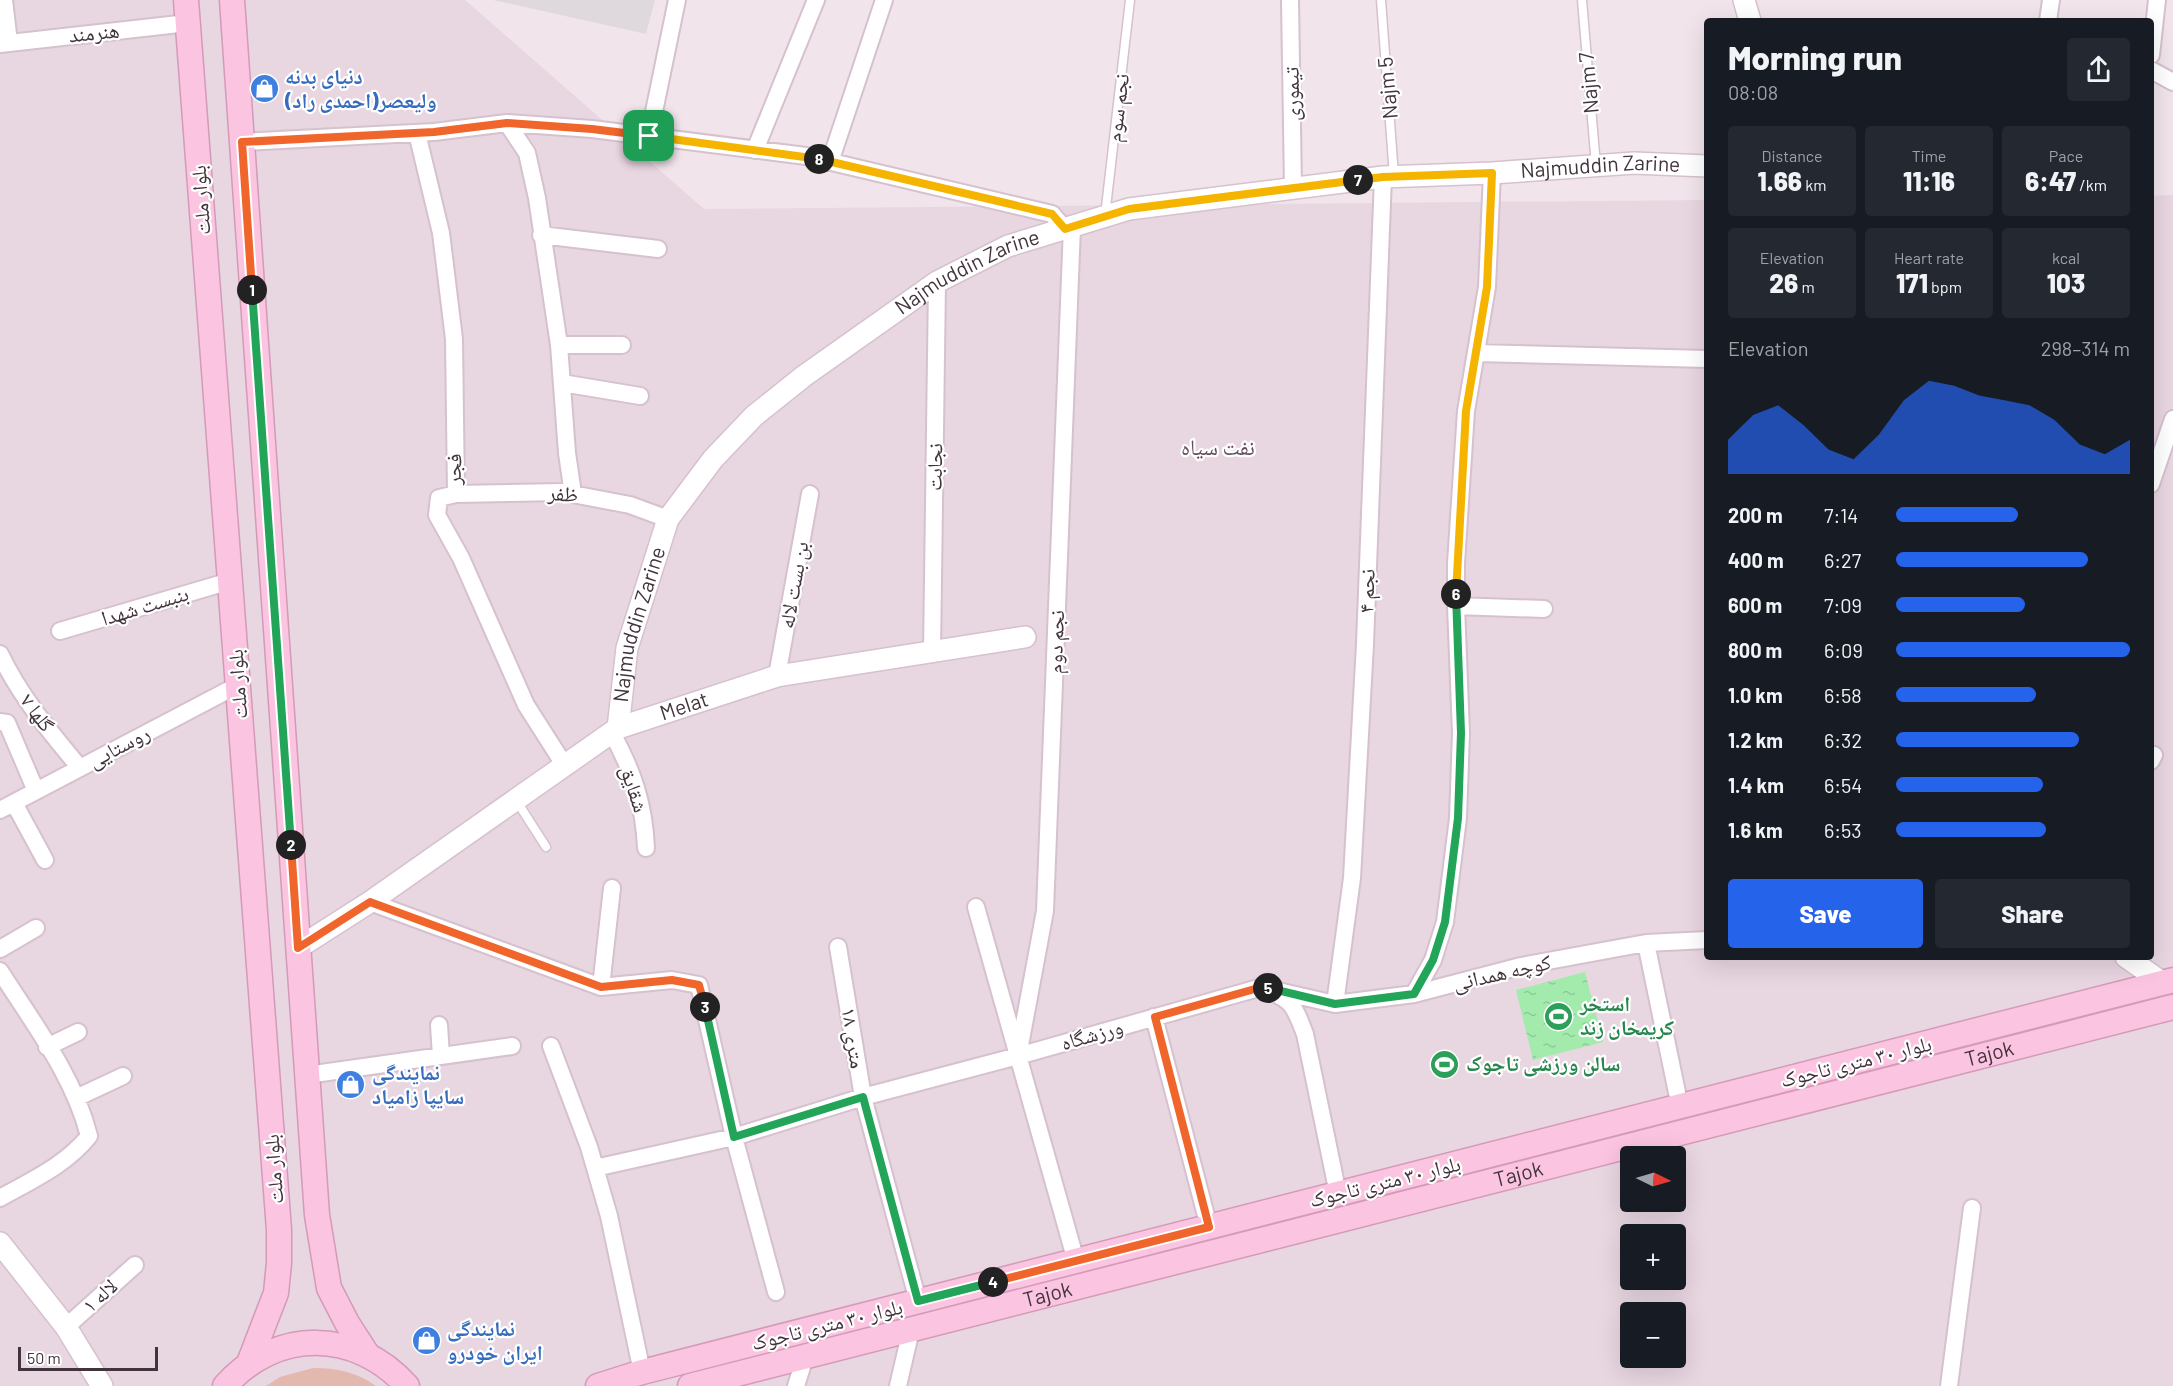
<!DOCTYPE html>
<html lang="en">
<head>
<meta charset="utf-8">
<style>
  :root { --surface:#171b24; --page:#242831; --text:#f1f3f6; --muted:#9ea1a6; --accent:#2563eb }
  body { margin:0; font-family:Barlow,"Noto Naskh Arabic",sans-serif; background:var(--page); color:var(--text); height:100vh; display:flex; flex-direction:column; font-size:22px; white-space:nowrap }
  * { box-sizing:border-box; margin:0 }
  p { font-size:20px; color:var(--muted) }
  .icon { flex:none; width:33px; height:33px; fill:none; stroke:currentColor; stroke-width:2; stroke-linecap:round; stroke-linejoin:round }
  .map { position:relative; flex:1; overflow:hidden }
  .drawer { position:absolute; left:1704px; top:18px; width:450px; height:942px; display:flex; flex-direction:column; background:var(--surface); border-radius:6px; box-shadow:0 6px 24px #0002 }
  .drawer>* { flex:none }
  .needle { width:39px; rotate:95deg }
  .fabs { position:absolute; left:1620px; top:1146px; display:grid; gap:12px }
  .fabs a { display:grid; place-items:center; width:66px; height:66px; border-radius:6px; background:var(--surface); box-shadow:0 6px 24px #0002; font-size:30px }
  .scale { position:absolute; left:18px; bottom:15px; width:140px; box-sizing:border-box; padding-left:6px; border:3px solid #42343d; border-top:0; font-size:16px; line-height:21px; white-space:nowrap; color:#42343d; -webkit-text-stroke:4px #fff; paint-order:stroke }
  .pin { position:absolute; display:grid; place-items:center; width:51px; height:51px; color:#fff; margin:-26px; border-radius:12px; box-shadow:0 3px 9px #0006 }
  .km { position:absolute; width:30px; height:30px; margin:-15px; border-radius:50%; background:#222; color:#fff; font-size:16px; line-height:30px; text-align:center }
  .round { display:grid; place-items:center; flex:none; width:63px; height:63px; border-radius:6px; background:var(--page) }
  .head { display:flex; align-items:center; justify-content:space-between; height:102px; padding:0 24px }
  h1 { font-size:33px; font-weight:800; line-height:45px }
  .metrics { display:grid; grid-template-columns:repeat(3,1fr); gap:9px; height:102px; padding:6px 24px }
  .metrics div { display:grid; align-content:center; border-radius:6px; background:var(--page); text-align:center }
  .metrics b { font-size:26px; font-weight:800 }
  .metrics small { font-size:16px; font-weight:400 }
  .metrics p { font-size:16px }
  .chart { height:168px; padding:12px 24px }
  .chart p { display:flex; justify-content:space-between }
  .chart svg { width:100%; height:108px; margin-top:6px; fill:var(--accent); opacity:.7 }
  .primary-button { display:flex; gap:12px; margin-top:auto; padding:12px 24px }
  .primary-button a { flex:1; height:69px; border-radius:6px; background:var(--accent); color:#fff; font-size:24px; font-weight:800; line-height:69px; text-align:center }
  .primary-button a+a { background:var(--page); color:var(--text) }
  ul { padding:0 24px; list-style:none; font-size:20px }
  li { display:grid; grid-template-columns:96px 72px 1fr; align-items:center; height:45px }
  li i { height:15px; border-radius:8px; background:var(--accent) }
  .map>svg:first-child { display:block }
  .residential { fill:#e8d6e1; fill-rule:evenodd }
  .green { fill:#e3b8af }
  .parking { fill:#dfd9dd }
  .water { fill:url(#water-ripples) }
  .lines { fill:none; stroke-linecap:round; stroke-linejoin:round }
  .service-casing { stroke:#d6c1ce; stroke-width:11 }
  .minor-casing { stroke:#d6c1ce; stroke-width:20 }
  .tertiary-casing { stroke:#d6c1ce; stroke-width:24 }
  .secondary-casing { stroke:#d49ab9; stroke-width:27 }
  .service { stroke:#fff; stroke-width:8 }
  .minor { stroke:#fff; stroke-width:16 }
  .tertiary { stroke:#fff; stroke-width:21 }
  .secondary { stroke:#fbc4e0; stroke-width:24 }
  .split-1-casing { stroke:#fff; stroke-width:12 }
  .split-2-casing { stroke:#fff; stroke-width:12 }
  .split-3-casing { stroke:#fff; stroke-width:12 }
  .split-4-casing { stroke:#fff; stroke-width:12 }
  .split-5-casing { stroke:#fff; stroke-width:12 }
  .split-6-casing { stroke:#fff; stroke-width:12 }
  .split-7-casing { stroke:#fff; stroke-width:12 }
  .split-8-casing { stroke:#fff; stroke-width:12 }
  .split-9-casing { stroke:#fff; stroke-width:12 }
  .split-1 { stroke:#f0652b; stroke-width:8 }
  .split-2 { stroke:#22a559; stroke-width:8 }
  .split-3 { stroke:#f0652b; stroke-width:8 }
  .split-4 { stroke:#22a559; stroke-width:8 }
  .split-5 { stroke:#f0652b; stroke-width:8 }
  .split-6 { stroke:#22a559; stroke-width:8 }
  .split-7 { stroke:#f5b400; stroke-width:8 }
  .split-8 { stroke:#f5b400; stroke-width:8 }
  .split-9 { stroke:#f5b400; stroke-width:8 }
  .labels { text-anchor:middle; stroke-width:4.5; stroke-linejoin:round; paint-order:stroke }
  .street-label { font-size:21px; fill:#42343d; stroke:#fff }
  .shop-label { font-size:21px; font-weight:bold; fill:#366cbe; stroke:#fff; text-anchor:start }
  .leisure-label { font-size:21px; font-weight:bold; fill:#27864d; stroke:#fff; text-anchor:start }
  .neighbourhood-label { font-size:22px; fill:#644c5c; stroke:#fff }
</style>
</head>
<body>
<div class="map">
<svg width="2173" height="1386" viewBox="0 0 2173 1386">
  <defs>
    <pattern id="water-ripples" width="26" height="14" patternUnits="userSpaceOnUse" patternTransform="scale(1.5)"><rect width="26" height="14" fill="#a3ebad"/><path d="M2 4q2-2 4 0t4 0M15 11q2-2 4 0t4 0" fill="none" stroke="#8eca96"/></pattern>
  </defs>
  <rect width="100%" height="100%" fill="#f1e4eb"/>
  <path class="residential" d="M0 0H465L704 209 1707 200V957H2151V196L2173 195V1386H0ZM1630 1156H1676V1202H1630ZM1630 1234H1676V1280H1630ZM1630 1312H1676V1358H1630Z"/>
  <path class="green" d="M313 1368C336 1368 357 1372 376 1386H266L280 1377Z"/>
  <path class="parking" d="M493 0H655L646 34Z"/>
  <path class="water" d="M1585 972 1603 1042 1533 1060 1516 990Z"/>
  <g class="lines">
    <defs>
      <path id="service" d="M1381 0 1394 176
        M1582 0 1596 166
        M1105 216 1130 0
        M516 800 546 847"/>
      <path id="minor" d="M4 0 9 43
        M1290 0 1293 189
        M2048 21 2051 0
        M0 44 188 23
        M2151 55 2157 0
        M2151 70 2173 82
        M507 123 527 153 537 198 559 345 567 453 573 494
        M417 133 441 233 454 339 456 494
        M649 136 677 0
        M242 142 434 132 507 123 592 129 806 156 1052 214 1065 229
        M755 150 816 0
        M830 162 884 0
        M541 235 658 249
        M559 345H622
        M1476 353 1707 359
        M562 383 640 396
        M2151 484 2173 419
        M1456 606 1544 609
        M60 631 230 581
        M932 653 937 282
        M0 654C20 696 50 732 80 768
        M777 676 810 494
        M0 722 7 723 36 791
        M612 733C633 772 644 803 646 848
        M2151 761 2154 755
        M565 766 526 705 461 558 437 515 439 498 456 494 562 492 630 505 668 519
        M14 803 45 860
        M0 810 238 685
        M370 902 601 987 672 980 699 985 734 1137 776 1292
        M976 907 1076 1261
        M1646 943 1680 1107
        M838 947 863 1097 918 1301
        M0 949 36 928
        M0 971C33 1023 74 1076 89 1136 66 1165 32 1180 0 1198
        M601 987 612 888
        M1278 991 1335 1004 1414 994 1521 966 1646 943 1707 940
        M1414 994 1433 960 1445 922 1458 818 1461 733 1456 606V563L1466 411 1487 287 1492 173
        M1335 1004 1352 878 1365 644 1383 177
        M1154 1017 1209 1227
        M439 1025 441 1056
        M551 1046 589 1147 609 1216 642 1372
        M47 1047 78 1032
        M1018 1056 1045 911 1072 227
        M307 1075 512 1046
        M76 1098 123 1076
        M595 1168 734 1137 863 1097 1018 1056 1262 987C1293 1001 1293 1003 1305 1034L1338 1194
        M66 1327 135 1265
        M796 1386 805 1357
        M898 1386 911 1330
        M1949 1386 1972 1208"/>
      <g id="tertiary">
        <path d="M1744 0 1750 21"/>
        <path id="s1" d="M618 728 627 648 668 519 713 459 754 416 804 376 937 282 1008 246 1129 209 1383 177 1492 173 1634 163 1707 166"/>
        <path id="s2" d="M298 948 370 902 618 728 777 676 1025 637"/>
        <path d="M2126 957 2163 983"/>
        <path d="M0 1243 66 1327 102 1386"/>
      </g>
      <g id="secondary">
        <path d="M186 0 279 1230V1263L276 1293 249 1363"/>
        <path d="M232 0 317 1215 329 1288 347 1323 367 1354"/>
        <path d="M225 1386C276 1328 356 1329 407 1386"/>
        <path d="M598 1386 642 1372 2173 980"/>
        <path id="s3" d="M690 1386 2173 1007"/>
      </g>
    </defs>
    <use href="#service" class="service-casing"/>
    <use href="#minor" class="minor-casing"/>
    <use href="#tertiary" class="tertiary-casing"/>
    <use href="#secondary" class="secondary-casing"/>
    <use href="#service" class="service"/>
    <use href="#minor" class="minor"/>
    <use href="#tertiary" class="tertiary"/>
    <use href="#secondary" class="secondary"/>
  </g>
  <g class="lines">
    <defs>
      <path id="split-1" d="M252 290 242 142 434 132 507 123 592 129 649 136"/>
      <path id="split-2" d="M252 290 291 845"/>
      <path id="split-3" d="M291 845 298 948 370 902 601 987 672 980 699 985 705 1007"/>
      <path id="split-4" d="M705 1007 734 1137 863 1097 918 1301 993 1282"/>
      <path id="split-5" d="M993 1282 1209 1227 1155 1017 1262 987 1268 988"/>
      <path id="split-6" d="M1268 988 1335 1004 1414 994 1433 960 1445 922 1458 818 1461 733 1456 594"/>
      <path id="split-7" d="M1358 180 1383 177 1492 173 1487 287 1466 411 1456 594"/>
      <path id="split-8" d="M819 159 1052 214 1065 229 1129 209 1358 180"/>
      <path id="split-9" d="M649 136 819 159"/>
    </defs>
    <use href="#split-1" class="split-1-casing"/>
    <use href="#split-2" class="split-2-casing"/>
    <use href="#split-3" class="split-3-casing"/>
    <use href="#split-4" class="split-4-casing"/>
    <use href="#split-5" class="split-5-casing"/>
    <use href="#split-6" class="split-6-casing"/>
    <use href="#split-7" class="split-7-casing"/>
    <use href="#split-8" class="split-8-casing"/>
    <use href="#split-9" class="split-9-casing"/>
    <use href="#split-1" class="split-1"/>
    <use href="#split-2" class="split-2"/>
    <use href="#split-3" class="split-3"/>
    <use href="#split-4" class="split-4"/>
    <use href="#split-5" class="split-5"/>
    <use href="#split-6" class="split-6"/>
    <use href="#split-7" class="split-7"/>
    <use href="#split-8" class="split-8"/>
    <use href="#split-9" class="split-9"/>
  </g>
  <defs>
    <symbol id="shop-disc" viewBox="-11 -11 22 22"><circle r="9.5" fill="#3f7fe0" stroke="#fff"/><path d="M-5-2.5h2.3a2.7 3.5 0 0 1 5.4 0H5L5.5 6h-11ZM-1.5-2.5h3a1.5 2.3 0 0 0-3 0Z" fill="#fff"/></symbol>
    <symbol id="stadium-disc" viewBox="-11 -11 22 22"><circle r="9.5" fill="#2e9e5b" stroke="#fff"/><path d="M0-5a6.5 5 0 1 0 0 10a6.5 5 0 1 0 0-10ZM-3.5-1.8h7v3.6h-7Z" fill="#fff"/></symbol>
  </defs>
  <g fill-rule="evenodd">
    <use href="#shop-disc" x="248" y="72" width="33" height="33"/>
    <use href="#stadium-disc" x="1542" y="1000" width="33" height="33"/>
    <use href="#stadium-disc" x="1428" y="1048" width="33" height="33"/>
    <use href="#shop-disc" x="334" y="1068" width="33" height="33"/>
    <use href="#shop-disc" x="410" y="1324" width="33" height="33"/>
  </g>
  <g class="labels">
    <g class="street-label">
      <text transform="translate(94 33) rotate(-6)" y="7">هنرمند</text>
      <text transform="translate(1589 83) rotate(-95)" y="7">Najm 7</text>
      <text transform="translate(1388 88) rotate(-95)" y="7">Najm 5</text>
      <text transform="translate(1292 94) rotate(-91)" y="7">تیموری</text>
      <text transform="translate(1118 108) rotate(-83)" y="7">نجم سوم</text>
      <text dy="7" stroke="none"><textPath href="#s1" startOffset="1257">Najmuddin Zarine</textPath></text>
      <text transform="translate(201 200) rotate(-94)" y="7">بلوار ملت</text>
      <text dy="7" stroke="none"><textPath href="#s1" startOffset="609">Najmuddin Zarine</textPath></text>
      <text transform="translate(935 467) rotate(-89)" y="7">نجابت</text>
      <text transform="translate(454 469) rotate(-88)" y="7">فجر</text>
      <text transform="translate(563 494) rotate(5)" y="7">ظفر</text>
      <text transform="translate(794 585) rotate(-80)" y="7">بن بست لاله</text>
      <text transform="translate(1367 591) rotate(-88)" y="7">نجم ۴</text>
      <text transform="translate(145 606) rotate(-17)" y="7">بنبست شهدا</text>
      <text dy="7" stroke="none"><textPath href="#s1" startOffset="106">Najmuddin Zarine</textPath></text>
      <text transform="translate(1056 642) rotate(-88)" y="7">نجم دوم</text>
      <text transform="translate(238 684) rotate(-94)" y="7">بلوار ملت</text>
      <text dy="7" stroke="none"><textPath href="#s2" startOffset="458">Melat</textPath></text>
      <text transform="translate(37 713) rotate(54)" y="7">گلها ۷</text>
      <text transform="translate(119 747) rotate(-28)" y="7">روستایی</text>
      <text transform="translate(634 789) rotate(72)" y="7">شقایق</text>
      <text transform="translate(1502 973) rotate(-13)" y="7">کوچه همدانی</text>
      <text transform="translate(1092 1035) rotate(-16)" y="7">ورزشگاه</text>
      <text transform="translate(853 1038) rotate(81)" y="7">۱۸ متری</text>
      <text dy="7" stroke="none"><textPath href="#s3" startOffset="1341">Tajok</textPath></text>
      <text transform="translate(1856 1062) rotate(-14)" y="7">بلوار ۳۰ متری تاجوک</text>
      <text transform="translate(274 1169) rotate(-94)" y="7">بلوار ملت</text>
      <text dy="7" stroke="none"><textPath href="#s3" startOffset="855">Tajok</textPath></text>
      <text transform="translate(1385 1182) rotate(-14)" y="7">بلوار ۳۰ متری تاجوک</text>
      <text dy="7" stroke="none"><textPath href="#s3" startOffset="369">Tajok</textPath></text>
      <text transform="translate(100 1296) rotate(-42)" y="7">لاله ۱</text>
      <text transform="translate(827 1325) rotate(-14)" y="7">بلوار ۳۰ متری تاجوک</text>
    </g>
    <g class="shop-label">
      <text x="285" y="84">دنیای بدنه<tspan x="285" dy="24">ولیعصر(احمدی راد)</tspan></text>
      <text x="372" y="1080">نمایندگی<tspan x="372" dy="24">سایپا زامیاد</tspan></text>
      <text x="447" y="1336">نمایندگی<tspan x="447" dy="24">ایران خودرو</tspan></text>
    </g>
    <g class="leisure-label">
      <text x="1580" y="1011">استخر<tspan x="1580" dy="24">کریمخان زند</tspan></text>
      <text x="1466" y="1071">سالن ورزشی تاجوک</text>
    </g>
    <g class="neighbourhood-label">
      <text x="1218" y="455">نفت سیاه</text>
    </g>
  </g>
</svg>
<div class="fabs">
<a><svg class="needle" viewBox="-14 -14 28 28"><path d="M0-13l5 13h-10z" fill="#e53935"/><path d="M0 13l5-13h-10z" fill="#9ea1a6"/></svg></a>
<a>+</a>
<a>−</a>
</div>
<div class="scale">50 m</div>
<div class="pin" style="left:649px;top:136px;background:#1e9e55"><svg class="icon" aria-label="arrive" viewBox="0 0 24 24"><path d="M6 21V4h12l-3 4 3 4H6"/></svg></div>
<b class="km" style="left:252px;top:290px">1</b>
<b class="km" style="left:291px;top:845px">2</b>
<b class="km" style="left:705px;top:1007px">3</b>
<b class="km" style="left:993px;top:1282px">4</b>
<b class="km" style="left:1268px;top:988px">5</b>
<b class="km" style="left:1456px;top:594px">6</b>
<b class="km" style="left:1358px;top:180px">7</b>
<b class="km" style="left:819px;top:159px">8</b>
<section class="drawer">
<div class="head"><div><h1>Morning run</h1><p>08:08</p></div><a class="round"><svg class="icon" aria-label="share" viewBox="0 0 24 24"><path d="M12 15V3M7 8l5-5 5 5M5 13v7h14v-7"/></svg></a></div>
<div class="metrics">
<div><p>Distance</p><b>1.66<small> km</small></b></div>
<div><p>Time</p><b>11:16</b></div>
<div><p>Pace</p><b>6:47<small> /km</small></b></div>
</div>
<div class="metrics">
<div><p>Elevation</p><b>26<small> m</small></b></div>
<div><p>Heart rate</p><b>171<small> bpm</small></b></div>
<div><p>kcal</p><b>103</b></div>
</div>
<div class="chart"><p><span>Elevation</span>298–314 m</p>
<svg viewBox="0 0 160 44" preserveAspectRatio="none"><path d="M0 44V30L10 20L20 16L30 24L40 34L50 38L60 28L70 14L80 6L90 8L100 12L110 14L120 16L130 22L140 32L150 36L160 30V44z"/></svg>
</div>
<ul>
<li><b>200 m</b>7:14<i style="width:52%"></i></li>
<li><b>400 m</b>6:27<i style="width:82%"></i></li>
<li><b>600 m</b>7:09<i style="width:55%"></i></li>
<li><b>800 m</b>6:09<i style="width:100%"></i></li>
<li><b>1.0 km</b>6:58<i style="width:60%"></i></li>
<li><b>1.2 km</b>6:32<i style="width:78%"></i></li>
<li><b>1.4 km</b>6:54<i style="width:63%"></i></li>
<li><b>1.6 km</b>6:53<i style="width:64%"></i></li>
</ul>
<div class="primary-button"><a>Save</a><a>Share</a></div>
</section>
</div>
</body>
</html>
